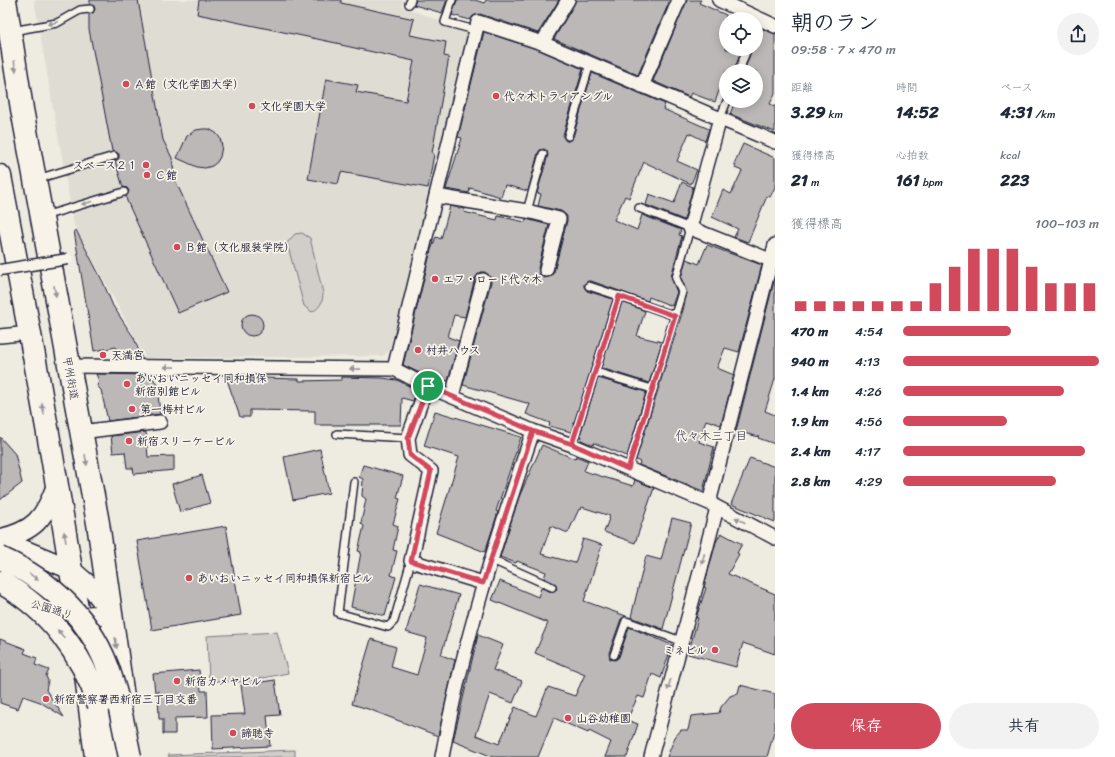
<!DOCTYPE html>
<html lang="ja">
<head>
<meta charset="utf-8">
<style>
  :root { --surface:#fff; --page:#f2f2f3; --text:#1f2937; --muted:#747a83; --accent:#d1495b }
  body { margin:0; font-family:Sriracha,"Klee One",sans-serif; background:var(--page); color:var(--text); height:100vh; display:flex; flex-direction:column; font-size:15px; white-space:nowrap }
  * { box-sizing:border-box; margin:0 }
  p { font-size:13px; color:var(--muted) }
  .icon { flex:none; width:22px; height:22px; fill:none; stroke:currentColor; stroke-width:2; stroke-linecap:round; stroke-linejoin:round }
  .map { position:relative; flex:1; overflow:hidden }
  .panel { display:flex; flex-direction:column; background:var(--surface); width:340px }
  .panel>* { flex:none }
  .controls { position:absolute; left:719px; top:12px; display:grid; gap:8px }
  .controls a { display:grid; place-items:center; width:44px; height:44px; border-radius:50%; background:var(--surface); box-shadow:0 2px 10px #0003; font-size:20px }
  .pin { position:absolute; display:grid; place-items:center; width:34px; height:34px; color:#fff; margin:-17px; border:2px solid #fff; border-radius:50%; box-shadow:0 1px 4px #0007 }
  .round { display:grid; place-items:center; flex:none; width:42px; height:42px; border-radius:21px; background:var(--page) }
  .summary { display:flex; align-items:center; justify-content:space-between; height:68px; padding:0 16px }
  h1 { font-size:22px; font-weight:700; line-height:30px }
  .stats { display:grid; grid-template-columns:repeat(3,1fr); gap:6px; height:68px; padding:4px 16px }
  .stats div { display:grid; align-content:center }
  .stats b { font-size:17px; font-weight:700 }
  .stats small { font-size:11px; font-weight:400 }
  .stats p { font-size:11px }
  .chart { height:112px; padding:8px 16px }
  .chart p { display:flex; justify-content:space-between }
  .chart svg { width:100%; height:72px; margin-top:4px; stroke:var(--accent); stroke-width:6 }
  .action { display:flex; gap:8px; margin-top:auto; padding:8px 16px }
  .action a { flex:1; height:46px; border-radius:24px; background:var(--accent); color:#fff; font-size:16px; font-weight:700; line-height:46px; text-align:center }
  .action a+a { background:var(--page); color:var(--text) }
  ul { padding:0 16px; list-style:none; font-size:13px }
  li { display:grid; grid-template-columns:64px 48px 1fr; align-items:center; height:30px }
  li i { height:10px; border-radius:5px; background:var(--accent) }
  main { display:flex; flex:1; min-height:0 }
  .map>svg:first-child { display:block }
  .built { fill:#dfdcd4 }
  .green { fill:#d1cdc9; stroke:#7a7882 }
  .building { fill:#bbb8b7; stroke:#22223b }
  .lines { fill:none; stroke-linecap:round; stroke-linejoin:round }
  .service-casing { stroke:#22223b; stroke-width:10 }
  .minor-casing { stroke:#22223b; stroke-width:16 }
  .secondary-casing { stroke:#22223b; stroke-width:22 }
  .trunk-casing { stroke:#22223b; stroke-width:25 }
  .motorway-casing { stroke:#22223b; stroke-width:25 }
  .service { stroke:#f7f3e8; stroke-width:7 }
  .minor { stroke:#f7f3e8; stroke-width:13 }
  .secondary { stroke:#f7f3e8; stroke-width:19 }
  .trunk { stroke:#f7f3e8; stroke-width:22 }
  .motorway { stroke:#f7f3e8; stroke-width:22 }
  .pedestrian-bridge-casing { stroke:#22223b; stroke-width:13; stroke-linecap:butt }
  .motorway-bridge-casing { stroke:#22223b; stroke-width:25; stroke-linecap:butt }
  .pedestrian-bridge { stroke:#f7f3e8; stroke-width:10 }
  .motorway-bridge { stroke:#f7f3e8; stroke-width:22 }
  .oneway { fill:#97959a }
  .route-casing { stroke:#fff; stroke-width:8 }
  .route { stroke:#d1495b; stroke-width:5 }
  .poi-dot { fill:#d1495b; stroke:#f7f3e8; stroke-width:1.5 }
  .labels { text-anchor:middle; stroke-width:3.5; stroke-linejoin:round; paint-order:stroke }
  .poi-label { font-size:11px; font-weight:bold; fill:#22223b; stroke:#f7f3e8; text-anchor:start }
  .street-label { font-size:11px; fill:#22223b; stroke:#f7f3e8 }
  .neighbourhood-label { font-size:12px; fill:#22223b; stroke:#f7f3e8 }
</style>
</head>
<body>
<main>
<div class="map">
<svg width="775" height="757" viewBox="0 0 775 757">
  <rect width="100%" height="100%" fill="#eeebe1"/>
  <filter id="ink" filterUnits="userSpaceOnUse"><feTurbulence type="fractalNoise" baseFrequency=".025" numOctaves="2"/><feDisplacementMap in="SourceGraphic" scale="8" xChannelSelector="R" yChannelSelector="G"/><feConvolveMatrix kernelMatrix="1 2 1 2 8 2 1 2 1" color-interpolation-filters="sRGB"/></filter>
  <g filter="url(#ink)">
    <path class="built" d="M34 0H404L402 6 469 33 396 344 383 356 146 358 74 225Z"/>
    <path class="green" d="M302 233 310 238 323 293C323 302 320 308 312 312L304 306 287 243 295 234Z
      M277 632 288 673 243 682 209 681 207 636Z
      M295 750V757H169L168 755Z"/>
    <path class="building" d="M90 0H138L163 140 172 158 175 180 227 292 178 313 127 201 126 197 129 191 127 188 123 187 115 161 119 158V154L112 151 89 29V14L93 13 95 9 94 6 90 4Z
      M199 0H341V3L414 19 410 35 446 42 444 56 449 57 432 153 434 154 428 188 341 172 338 184 308 179 326 79 358 85 356 92 406 101 414 61 341 45V44L197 14Z
      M416 0H447L442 13 414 5Z
      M457 0H475L484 3 486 0H559L538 33 480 14 473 16 470 20 452 15Z
      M576 0H670L638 75 554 39Z
      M687 0H701L699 3 726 15V49H742L734 71H726L715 102 691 93 689 97 653 81Z
      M756 26 775 34V93L770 104 775 106V132L730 114 735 101H756V71H744L752 49H756Z
      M484 32 539 50 583 69 563 135V137L566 141H569L573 137 592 73 665 104 663 109 709 129 705 141 689 133 677 161 697 170 691 184 644 162 629 198 625 196 614 220 637 230 642 215 681 230 679 235 682 236 671 277 677 292 672 306 649 297 648 301 591 281H588L584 284V287L587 291 613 299 571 432 549 426 550 423 526 414 530 404 463 385 491 282V278L485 272H481L475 278 465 317 454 315 448 337 459 341 448 381 422 374 403 365 431 250 436 237 441 239 450 206 465 209 464 212 497 220 498 216 525 222 526 219 549 225 538 268 540 275 544 278 551 276 554 272 567 221V216L561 211 538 206 541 194 537 193 548 155 547 151 544 149 540 150 538 153 528 191 505 185 501 197 470 188 469 193 446 189 462 138 458 137Z
      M203 129H209L216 133 220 138 222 146 220 157 217 162 212 166 205 168 197 167 177 158 187 136 196 130Z
      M743 144 775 158V187L770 197 767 196 748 242 734 237 738 229 712 217 723 190 731 194 742 171 735 168 736 165 734 164Z
      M682 182 693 187 684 220 646 205 649 194 674 203Z
      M76 230 103 282 113 306 134 338 142 359 118 358 116 347 94 351 74 231Z
      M707 245 762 265 739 352 725 348 717 368 734 375 721 425 706 420 699 442 714 447 703 491 639 465 640 462 636 460 683 310 687 293 681 278 686 259 699 264Z
      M775 277V379L765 411 775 415V444L758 438 759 437 736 431Z
      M622 302 645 311 637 336 662 342 649 383 601 368Z
      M241 325a11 11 0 1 1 22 0a11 11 0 1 1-22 0Z
      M96 374 151 375 163 394H158L160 414 108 421 101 390 97 386 99 381Z
      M226 377 299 379V381L342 380V377L382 378 397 380 417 390 413 401 402 398 401 425H315V411L250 410V417H240Z
      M598 378 646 392 627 456 594 443 593 445 581 440 582 436 580 435Z
      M435 411 521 437 496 511 498 512 485 552 436 533 459 457 424 446Z
      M146 432 148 457 174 456V470L134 474 133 468H127L125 452 113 453 111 436Z
      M0 437 15 454 22 483 0 500Z
      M542 445 575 459 576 456 588 461 584 471 633 486 635 480 654 488 635 543 604 532 610 516 582 507 581 510 579 509 568 533 551 526 541 554 575 563 583 539 602 545 584 601 626 616 621 619 609 653 610 659 615 660 619 657 629 627 672 645 661 678 652 674 644 698 638 696 627 720 638 724 627 757H605L611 742 589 731 588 733 554 718 538 757H493L453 741 478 635 503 645 493 670 522 681 513 703 490 694 476 735 499 744 515 707 536 716 548 687 575 696 585 674 535 653 548 623 492 600 500 581 538 597 541 588 552 592 557 589 556 584 544 578 546 572 517 561 516 563 500 557 519 497Z
      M320 449 329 493 293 500 284 457Z
      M750 458 775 467V522L731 504Z
      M363 465 403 476 397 498 400 499 393 524 398 526 393 550 397 551 391 575 396 577 385 616 351 607 361 552 358 551 364 526 361 523 366 499 362 496 363 479 359 477Z
      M202 475 210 503 180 512 172 484Z
      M672 518 691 523 663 629 631 617 646 556 661 560Z
      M226 526 241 615 152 630 137 541Z
      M721 533 742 544 737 553 739 554 728 574 775 594V654L743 643 736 667 688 654 698 618H696L706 588 704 587 716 542Z
      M420 584 459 595 441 655 455 660 438 736 371 710 352 704 371 639 396 647 391 667 417 675 427 638 406 632Z
      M0 639 26 649 24 653 37 658 35 665 49 670 46 676 48 681 46 690 64 717 40 702 23 696 18 709 0 703Z
      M199 670 201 691H207L208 717 175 718V734H163V719H159L158 691 155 692 153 674Z
      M275 680 280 715 267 716 270 746 213 749 212 715 245 714 241 685Z
      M740 685 775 694V729L767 757H667L675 737 681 730H688L691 716 719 713 721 707 730 696 738 693Z"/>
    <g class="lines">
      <defs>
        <path id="service" d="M452 0 445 22 475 30
          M409 4 411 0
          M12 31 57 23 80 10 90 9
          M739 71 747 49
          M720 118 727 101
          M568 136 590 64
          M37 179 114 156
          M527 211 543 154
          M44 216 124 192
          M589 286 619 296
          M596 372 652 389
          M337 434 408 438
          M572 445 619 296 675 316
          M628 469 682 292 676 278 690 228 639 208
          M354 482 338 613 388 627 394 621 411 561
          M490 559 552 587
          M614 655 626 621 681 641"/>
        <path id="minor" d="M719 0 775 26
          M542 43 568 0
          M642 86 679 0
          M720 118 690 228 775 262
          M436 196 527 211 559 219 546 270
          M0 336 30 333
          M69 366 394 369 427 386 533 431 572 445 709 503 775 538
          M394 369 478 22 542 43 775 142
          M427 386 408 438 410 455 431 471 411 561 483 583
          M452 396 483 280
          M81 432 160 422
          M709 503 775 245
          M442 757C462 645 497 538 533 431
          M651 757 717 508"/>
        <path id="secondary" d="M0 539C34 531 44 519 56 487
          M0 540 70 569 93 589 112 614
          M29 602 78 617 112 614"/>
        <path id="trunk" d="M5 0 22 109 98 523 123 697
          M0 176C28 322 56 469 78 616 85 663 90 710 96 757"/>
        <path id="motorway" d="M99 705 110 757"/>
      </defs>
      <use href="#service" class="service-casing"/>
      <use href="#minor" class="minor-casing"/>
      <use href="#secondary" class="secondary-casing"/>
      <use href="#trunk" class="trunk-casing"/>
      <use href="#motorway" class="motorway-casing"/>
      <use href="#service" class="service"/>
      <use href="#minor" class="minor"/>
      <use href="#secondary" class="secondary"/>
      <use href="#trunk" class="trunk"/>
      <use href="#motorway" class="motorway"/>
      <defs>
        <path id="pedestrian-bridge" d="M0 270 68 259"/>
        <path id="motorway-bridge" d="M0 558C52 581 94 622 111 677 120 703 124 730 130 757
          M0 582C49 609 82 653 99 705"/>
      </defs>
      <use href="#pedestrian-bridge" class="pedestrian-bridge-casing"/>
      <use href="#motorway-bridge" class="motorway-bridge-casing"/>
      <use href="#pedestrian-bridge" class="pedestrian-bridge"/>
      <use href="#motorway-bridge" class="motorway-bridge"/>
    </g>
    <defs><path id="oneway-solid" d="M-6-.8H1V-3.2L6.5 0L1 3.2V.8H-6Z"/></defs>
    <g class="oneway">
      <use href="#oneway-solid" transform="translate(53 23) rotate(165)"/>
      <use href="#oneway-solid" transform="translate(15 66) rotate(81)"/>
      <use href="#oneway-solid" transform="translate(87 203) rotate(164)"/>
      <use href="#oneway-solid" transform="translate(55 291) rotate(80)"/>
      <use href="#oneway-solid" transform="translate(169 367) rotate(-179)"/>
      <use href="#oneway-solid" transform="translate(355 369) rotate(-179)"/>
      <use href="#oneway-solid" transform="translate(43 409) rotate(-100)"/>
      <use href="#oneway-solid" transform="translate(86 460) rotate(80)"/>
      <use href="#oneway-solid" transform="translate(740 520) rotate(-153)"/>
      <use href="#oneway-solid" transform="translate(65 537) rotate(-100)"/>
      <use href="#oneway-solid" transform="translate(703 559) rotate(105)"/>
      <use href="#oneway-solid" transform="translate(34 577) rotate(36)"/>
      <use href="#oneway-solid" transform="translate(61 634) rotate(-129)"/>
      <use href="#oneway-solid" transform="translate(116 643) rotate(82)"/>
      <use href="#oneway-solid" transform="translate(669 685) rotate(105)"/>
    </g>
  </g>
  <g class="lines" filter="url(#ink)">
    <defs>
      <path id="route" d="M428 386 408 438 410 455 431 471 411 561 483 583 533 431 572 444 628 469 675 316 619 296 572 444 533 431 428 386"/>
    </defs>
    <use href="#route" class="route-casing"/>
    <use href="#route" class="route"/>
  </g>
  <g class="poi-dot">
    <circle cx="126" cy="84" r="4"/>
    <circle cx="496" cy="96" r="4"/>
    <circle cx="252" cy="106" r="4"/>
    <circle cx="146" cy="165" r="4"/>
    <circle cx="147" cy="175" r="4"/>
    <circle cx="177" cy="247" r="4"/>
    <circle cx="435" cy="279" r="4"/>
    <circle cx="418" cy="350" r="4"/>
    <circle cx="103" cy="355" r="4"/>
    <circle cx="127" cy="384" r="4"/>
    <circle cx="132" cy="409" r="4"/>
    <circle cx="129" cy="441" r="4"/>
    <circle cx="189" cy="578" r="4"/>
    <circle cx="715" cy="650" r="4"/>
    <circle cx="177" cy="681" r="4"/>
    <circle cx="46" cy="699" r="4"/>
    <circle cx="568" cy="718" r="4"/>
    <circle cx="233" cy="733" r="4"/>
  </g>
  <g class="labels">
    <g class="poi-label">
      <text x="134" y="88">Ａ館（文化学園大学）</text>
      <text x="504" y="100">代々木トライアングル</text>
      <text x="260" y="110">文化学園大学</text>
      <text x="138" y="169" text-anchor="end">スペース２１</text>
      <text x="155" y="179">Ｃ館</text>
      <text x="185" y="251">Ｂ館（文化服装学院）</text>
      <text x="443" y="283">エフ・ロード代々木</text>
      <text x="426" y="354">村井ハウス</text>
      <text x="111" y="359">天満宮</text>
      <text x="135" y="382">あいおいニッセイ同和損保<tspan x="135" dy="13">新宿別館ビル</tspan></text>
      <text x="140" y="413">第一梅村ビル</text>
      <text x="137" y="445">新宿スリーケービル</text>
      <text x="197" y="582">あいおいニッセイ同和損保新宿ビル</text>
      <text x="707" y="654" text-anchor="end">ミネビル</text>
      <text x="185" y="685">新宿カメヤビル</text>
      <text x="54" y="703">新宿警察署西新宿三丁目交番</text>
      <text x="576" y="722">山谷幼稚園</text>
      <text x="241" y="737">諦聴寺</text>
    </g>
    <g class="street-label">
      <text transform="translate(71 378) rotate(80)" y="4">甲州街道</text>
      <text transform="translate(52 609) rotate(17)" y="4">公園通り</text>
    </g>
    <g class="neighbourhood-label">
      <text x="711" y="440">代々木三丁目</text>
    </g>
  </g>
</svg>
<div class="controls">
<a><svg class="icon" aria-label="locate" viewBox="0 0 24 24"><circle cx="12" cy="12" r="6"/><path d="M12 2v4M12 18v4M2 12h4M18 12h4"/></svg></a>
<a><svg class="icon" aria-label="layers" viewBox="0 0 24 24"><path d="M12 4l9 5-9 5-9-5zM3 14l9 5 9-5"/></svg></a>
</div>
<div class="pin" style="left:428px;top:386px;background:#1e9e55"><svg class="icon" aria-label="arrive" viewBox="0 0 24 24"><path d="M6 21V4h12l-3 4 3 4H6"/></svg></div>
</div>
<section class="panel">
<div class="summary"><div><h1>朝のラン</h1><p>09:58 · 7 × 470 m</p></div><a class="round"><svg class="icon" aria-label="share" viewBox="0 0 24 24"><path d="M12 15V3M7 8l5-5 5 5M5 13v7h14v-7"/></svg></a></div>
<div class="stats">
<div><p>距離</p><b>3.29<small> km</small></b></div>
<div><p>時間</p><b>14:52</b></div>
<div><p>ペース</p><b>4:31<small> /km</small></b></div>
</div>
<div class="stats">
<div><p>獲得標高</p><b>21<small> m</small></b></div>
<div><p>心拍数</p><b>161<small> bpm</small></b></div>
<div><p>kcal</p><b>223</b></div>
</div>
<div class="chart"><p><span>獲得標高</span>100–103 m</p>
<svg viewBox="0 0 160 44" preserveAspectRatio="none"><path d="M5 44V38M15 44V38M25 44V38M35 44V38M45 44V38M55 44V38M65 44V38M75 44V27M85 44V17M95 44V6M105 44V6M115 44V6M125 44V17M135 44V27M145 44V27M155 44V27"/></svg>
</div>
<ul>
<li><b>470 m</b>4:54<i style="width:55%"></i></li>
<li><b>940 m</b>4:13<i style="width:100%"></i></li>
<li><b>1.4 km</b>4:26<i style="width:82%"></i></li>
<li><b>1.9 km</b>4:56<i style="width:53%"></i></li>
<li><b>2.4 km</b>4:17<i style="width:93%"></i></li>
<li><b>2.8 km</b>4:29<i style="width:78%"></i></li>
</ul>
<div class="action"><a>保存</a><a>共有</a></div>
</section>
</main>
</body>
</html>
